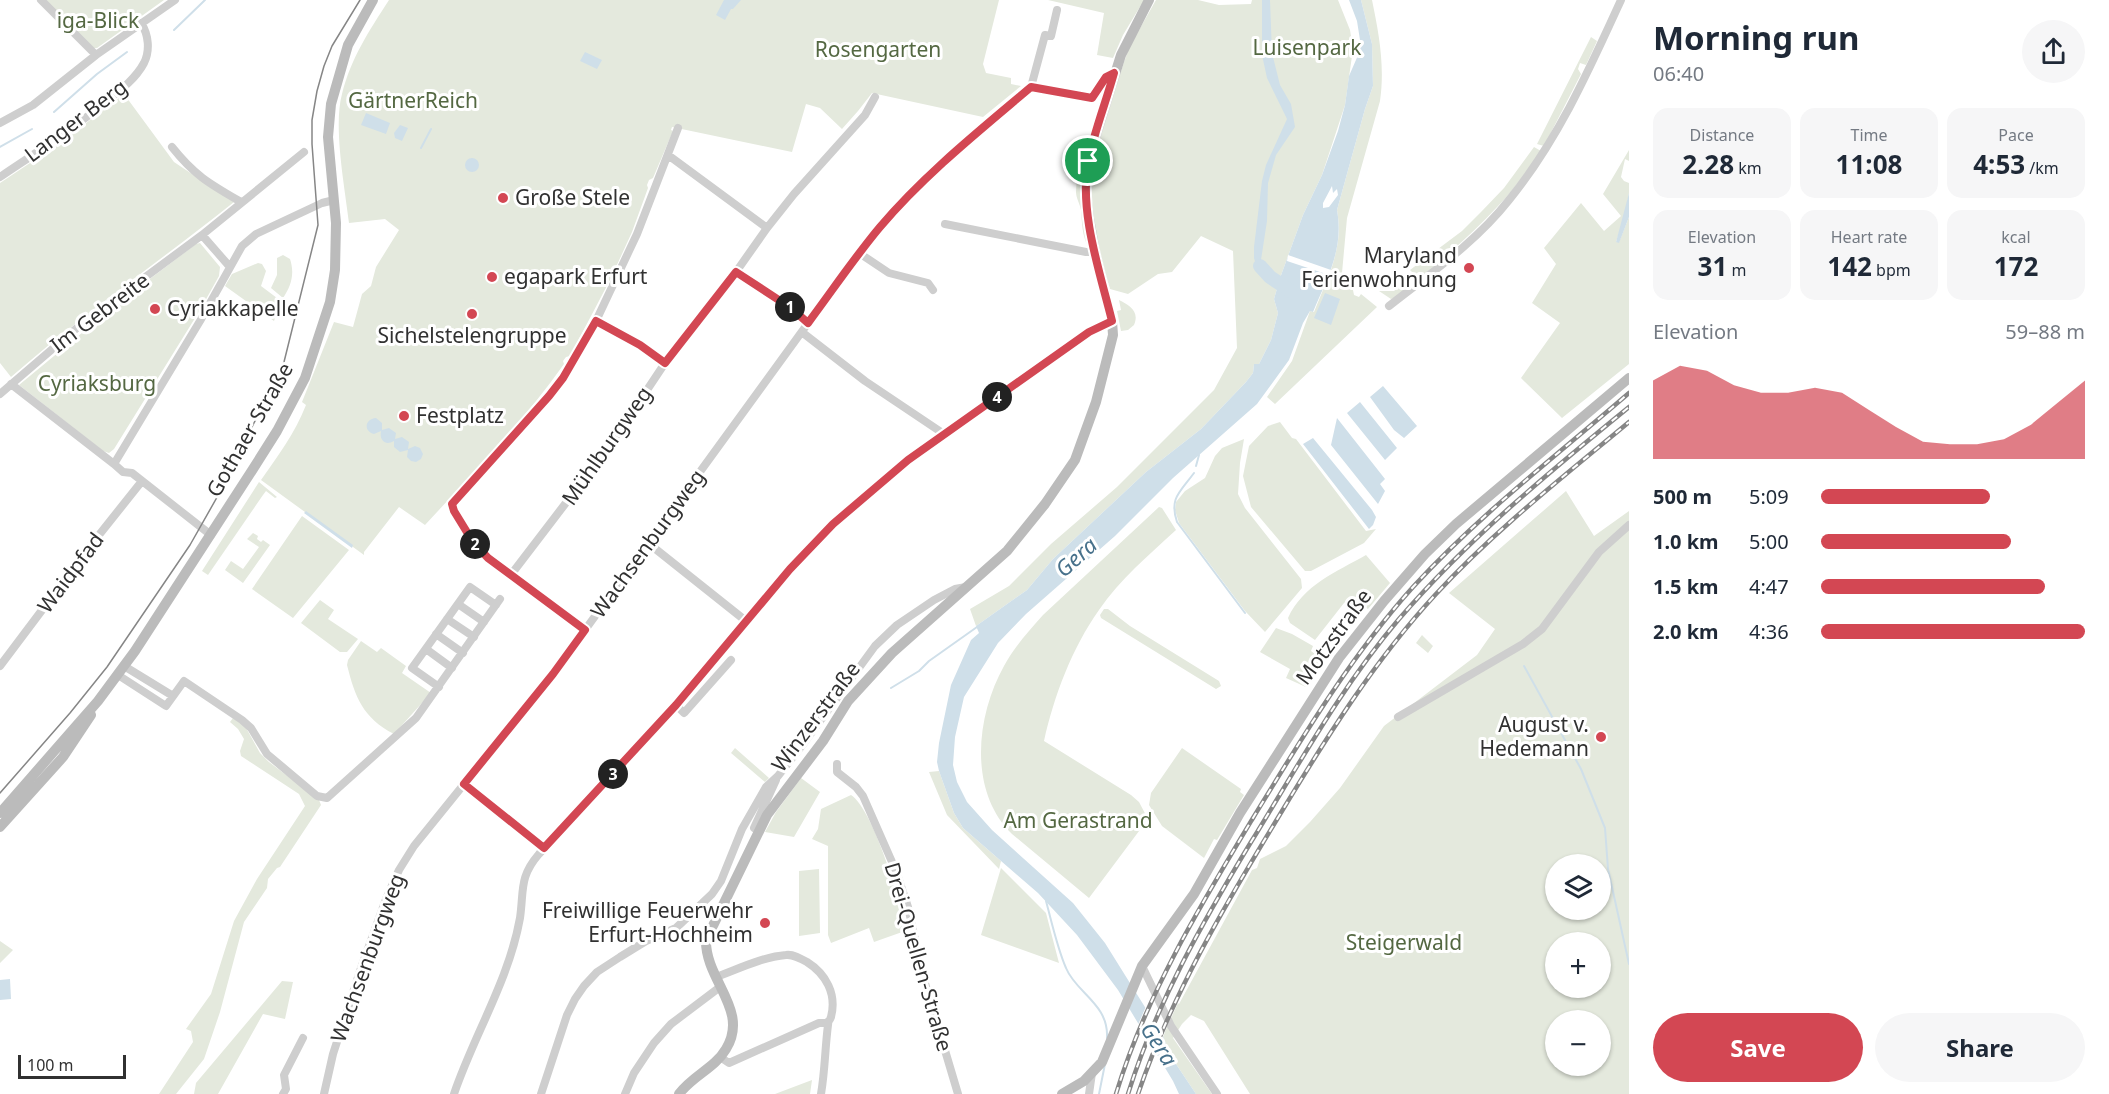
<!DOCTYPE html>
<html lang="en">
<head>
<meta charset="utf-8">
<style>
  :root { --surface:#fff; --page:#f6f6f7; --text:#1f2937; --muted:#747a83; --accent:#d34753 }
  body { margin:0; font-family:"Noto Sans",sans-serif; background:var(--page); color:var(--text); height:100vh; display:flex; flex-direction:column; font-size:22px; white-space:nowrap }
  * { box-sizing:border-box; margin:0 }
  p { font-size:20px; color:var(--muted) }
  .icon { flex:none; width:33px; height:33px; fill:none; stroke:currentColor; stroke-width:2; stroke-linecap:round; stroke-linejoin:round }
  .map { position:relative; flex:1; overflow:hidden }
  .sheet { display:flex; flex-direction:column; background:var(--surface); width:480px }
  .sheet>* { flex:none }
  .tools { position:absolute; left:1545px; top:854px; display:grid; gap:12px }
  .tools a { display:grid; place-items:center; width:66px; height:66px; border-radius:50%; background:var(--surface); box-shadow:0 2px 4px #0004; font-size:30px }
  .scale { position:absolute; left:18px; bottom:15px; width:108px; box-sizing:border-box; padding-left:6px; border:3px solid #313131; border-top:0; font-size:16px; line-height:21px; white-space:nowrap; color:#313131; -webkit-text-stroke:4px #fff; paint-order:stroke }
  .pin { position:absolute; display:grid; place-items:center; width:51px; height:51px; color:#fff; margin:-26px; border:3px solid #fff; border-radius:50%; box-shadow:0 2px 6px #0007 }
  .km { position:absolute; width:30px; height:30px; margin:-15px; border-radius:50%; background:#222; color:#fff; font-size:16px; line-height:30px; text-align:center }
  .round { display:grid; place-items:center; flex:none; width:63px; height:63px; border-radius:32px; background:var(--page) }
  .summary { display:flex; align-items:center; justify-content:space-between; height:102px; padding:0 24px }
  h1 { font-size:33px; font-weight:700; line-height:45px }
  .figures { display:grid; grid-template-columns:repeat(3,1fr); gap:9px; height:102px; padding:6px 24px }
  .figures div { display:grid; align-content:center; border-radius:15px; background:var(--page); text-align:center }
  .figures b { font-size:26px; font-weight:700 }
  .figures small { font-size:16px; font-weight:400 }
  .figures p { font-size:16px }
  .chart { height:168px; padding:12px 24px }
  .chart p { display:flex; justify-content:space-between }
  .chart svg { width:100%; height:108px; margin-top:6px; fill:var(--accent); opacity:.7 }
  .primary-button { display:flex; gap:12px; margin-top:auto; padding:12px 24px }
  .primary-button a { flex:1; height:69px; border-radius:36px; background:var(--accent); color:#fff; font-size:24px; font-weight:700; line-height:69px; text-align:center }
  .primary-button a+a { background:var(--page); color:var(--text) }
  ul { padding:0 24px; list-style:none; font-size:20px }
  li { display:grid; grid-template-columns:96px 72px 1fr; align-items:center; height:45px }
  li i { height:15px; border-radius:8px; background:var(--accent) }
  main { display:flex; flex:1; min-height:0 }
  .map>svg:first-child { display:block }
  .green { fill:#e4e9dd; fill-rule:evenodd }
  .water { fill:#cfdfe9; fill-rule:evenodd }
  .pier { fill:#fff }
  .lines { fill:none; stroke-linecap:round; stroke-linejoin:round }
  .stream { stroke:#cfdfe9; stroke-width:2 }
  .river { stroke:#cfdfe9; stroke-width:14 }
  .street { stroke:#cecece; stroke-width:8 }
  .secondary { stroke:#bbb; stroke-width:10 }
  .tram { stroke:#868686; stroke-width:1.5 }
  .rail-casing { stroke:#868686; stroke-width:4.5 }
  .rail { stroke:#fff; stroke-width:2; stroke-dasharray:7; stroke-linecap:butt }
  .route-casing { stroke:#fff; stroke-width:12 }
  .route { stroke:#d34753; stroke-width:8 }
  .poi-dot { fill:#d34753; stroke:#fff; stroke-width:2 }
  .labels { text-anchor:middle; stroke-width:6; stroke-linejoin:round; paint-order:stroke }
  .park-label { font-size:21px; fill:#546842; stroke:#fff }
  .street-label { font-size:21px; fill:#313131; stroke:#fff }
  .poi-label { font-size:21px; fill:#313131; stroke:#fff; text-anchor:start }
  .water-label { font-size:22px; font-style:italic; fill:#47718b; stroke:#fff }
</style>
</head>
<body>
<main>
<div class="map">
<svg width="1629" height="1094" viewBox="0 0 1629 1094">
  <rect width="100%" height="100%" fill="#fff"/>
  <path class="green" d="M45 0H164L97 48H92Z
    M389 0H999L983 64 986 73 1011 78V84L1021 86 983 117 872 93 858 111 842 129 820 108 806 104 792 152 672 127 671 130 673 131 653 178 649 180 647 185 648 188 632 232 616 267 612 269 610 275 611 278 570 356 566 357 563 361 564 364C523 422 473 473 425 525L399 507 364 552V555L261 480C278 456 295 433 306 405L302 402 334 322 353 327 362 294 371 286 376 267 399 230 385 219 349 223C345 188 333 127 342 94 351 58 369 31 389 0Z
    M1048 0H1144L1123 35 1113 58 1097 55 1104 13Z
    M1156 0H1198L1219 5 1251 4 1252 0H1338L1350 30 1353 49 1345 105 1322 175 1303 215 1280 278 1274 299 1278 313 1271 340 1259 364H1254L1253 373 1246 382 1201 429 1146 472 1053 559 1027 590 976 626 970 609 1009 586 1051 544 1117 487 1214 390 1237 348 1233 251 1201 236 1172 272 1158 274 1128 294 1110 289 1099 254 1093 218 1091 182 1093 162 1124 62 1130 46Z
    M1361 0H1372C1379 34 1385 66 1380 101L1347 218 1342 273 1331 270C1338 247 1341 233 1337 210L1365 109 1373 86 1372 44Z
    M1591 37 1597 41 1586 65 1580 63 1578 69 1581 74 1544 146 1537 144Z
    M124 94 174 162 234 202C160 261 82 315 11 377L0 363V183L60 143Z
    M1092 134 1089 246H1088C1082 236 1082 222 1081 210 1080 204 1076 198 1076 192 1077 170 1079 152 1092 134Z
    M1534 147 1541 151C1528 169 1515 189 1499 205 1468 239 1432 268 1396 297L1391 299 1379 291H1394L1414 274 1410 270 1462 231 1481 212 1504 188Z
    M1629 150V161L1625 159 1621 177 1624 181 1629 183V193L1624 218 1616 242H1619L1629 217V364L1562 418 1521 378 1560 323 1532 303 1556 264 1544 248 1581 203 1604 231 1621 216 1603 194Z
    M200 243 220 267 219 276 200 310 114 449 109 453 103 451 19 385 118 303 196 244Z
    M283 255 290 259C295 274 291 286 283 298L271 288 277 275V258Z
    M258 263 262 264 266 271 261 286 281 301 274 321 225 286 232 274Z
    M1329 275 1352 285 1354 295 1359 297 1361 294 1377 307 1275 404 1267 397 1292 361 1310 311 1314 312Z
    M1119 300C1129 305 1140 311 1134 325L1128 330 1121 331 1117 311 1121 310Z
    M1280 422 1292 438 1296 439 1366 531 1376 529 1364 543 1311 571H1305L1251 507 1243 476 1249 446 1268 426Z
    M1244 439 1240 463 1238 494 1245 508 1301 579 1302 588 1265 632 1245 611 1179 523 1175 510 1176 502 1185 491 1205 478 1215 456 1222 448Z
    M259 482 277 497 275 498 266 491 263 495 208 575 202 571Z
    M1566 491 1594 536 1629 511V1094H1250L1204 1021 1191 1015 1182 1024 1173 1038 1212 1094H1196L1170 1055 1163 1036 1178 1003 1179 1004 1252 870 1257 868 1260 859 1286 846 1310 822 1340 788 1384 726 1477 655 1495 629 1449 593ZM1556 864H1600V909H1556ZM1556 942H1600V987H1556ZM1556 1020H1600V1065H1556Z
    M1159 507 1162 508 1176 530C1149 555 1120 579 1099 610 1072 648 1054 696 1044 741L1131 795 1139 802 1148 819 1089 898 1012 834C968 791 976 716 1004 666 1014 647 1029 631 1043 615Z
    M302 516 349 550 293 618 252 589Z
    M253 533 258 536 257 539 261 542 263 540 270 545 243 583 225 570 231 561 243 569 259 547 247 539Z
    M1366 555 1390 583 1368 609 1355 601 1344 603 1315 640 1290 623 1288 618C1303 585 1336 572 1366 555Z
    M320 600 334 610 328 619 358 639 347 652H340L301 623Z
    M1104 609H1108L1130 626 1219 681 1221 686 1216 689 1101 618 1100 615Z
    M1276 628 1292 634 1313 646 1311 651 1323 660 1306 687 1286 678 1290 669 1260 652Z
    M1422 635 1433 646 1428 653 1416 643Z
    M361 641 377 652 381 648 406 666 402 673 431 693 394 734C363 718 355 697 347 665L348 660Z
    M233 718 245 726 260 753 269 762 319 800 321 805 280 867 277 868 268 879 267 888 244 922 220 1012 204 1059 176 1094H159L193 1042 191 1031 186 1029 211 994 234 921 257 879 305 806 299 794 241 756 240 751 244 739 238 729 230 722Z
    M735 748 769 778 765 782 731 753Z
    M1182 748 1241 789 1240 792 1244 795 1217 840 1214 839 1204 858 1162 826 1149 805 1151 793Z
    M939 771 954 813 963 828 1001 861 999 869 947 815 929 772Z
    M801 778 820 792 794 837 765 832 776 812Z
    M851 795C873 809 902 904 905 931L874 942 869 928 831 943 828 935V846L812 839 818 829 821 809Z
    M1001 868 1046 913 1059 963 981 935Z
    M819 869 820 933 799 936V871Z
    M0 941 13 950 0 963Z
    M282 981 293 982 285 1019 263 1014 218 1094H194L196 1083Z
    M812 1080 810 1094H775Z"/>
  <path class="water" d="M724 0H741L733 9H731L725 20 716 15Z
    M1262 0H1270L1272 53 1280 85 1291 104 1295 127 1276 155 1268 183 1267 221 1261 260 1265 271 1273 277 1271 283 1265 280 1258 272 1254 258V247L1262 181 1266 165 1287 119 1267 78 1262 55Z
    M1349 0H1361L1372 44 1373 86 1365 109 1337 210C1344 249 1328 276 1313 312L1310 311 1303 323 1289 360 1257 404 1173 478 1115 536 1026 614 998 643 964 697 955 737 953 765 957 782 967 802 992 830 1073 903 1105 943 1163 1036 1170 1055 1196 1094H1179L1173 1081 1118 990 1077 935 1038 893 963 828 954 813 939 771 937 762 939 743 951 685 971 640 979 633 976 626 1027 590 1053 559 1146 472 1201 429 1246 382 1253 373 1254 364H1259L1271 340 1278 313 1274 299 1280 278 1303 215 1322 175 1338 131 1345 105 1349 76 1359 53 1360 40 1357 21ZM1332 186 1333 193 1337 189 1338 195 1329 207 1323 208V203Z
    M585 52 602 60 597 69 580 61Z
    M366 113 390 123 386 134 361 125Z
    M400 125 408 128 402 141 395 138 394 133Z
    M465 165a7 7 0 1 1 14 0a7 7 0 1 1-14 0Z
    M1629 193V217L1619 243 1616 242Z
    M1325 293 1340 299 1331 325 1314 318Z
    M1383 386 1417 426 1404 438 1394 430 1370 397Z
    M1360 402 1397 448 1385 460 1347 413Z
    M376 418 382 423V430L389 428 396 433 395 439 402 437 409 442 408 449 415 446 420 448 423 454 421 459 416 462 411 461 407 457 408 450 400 452 394 447V441C386 446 379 441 381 431L374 434C363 431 365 419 376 418Z
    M1337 418 1385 479 1380 484 1385 491 1378 504 1331 445Z
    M1313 438 1372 510 1376 517 1373 525 1369 529 1303 444Z
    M306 511 353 545 352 548 304 513Z
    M10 979 11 999 0 1000V980Z"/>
  <path class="pier" d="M1288 255 1331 270 1329 275 1287 261Z
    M1147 1004 1165 1032 1154 1058 1137 1027Z"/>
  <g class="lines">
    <path class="stream" d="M174 30 205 0
      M54 112 97 74 127 52
      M0 147 32 129
      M421 148 431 129
      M1196 466 1199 455
      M1194 473C1180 492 1169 498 1177 522L1245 613
      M1335 633 1354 611
      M1524 666 1581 769 1605 828 1608 869 1629 964
      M891 688 919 671 929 661 977 627
      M1046 901C1052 923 1057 947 1066 968 1076 993 1109 1004 1107 1038
      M1099 1094 1105 1064"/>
    <path class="river" d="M1260 266 1270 277 1294 293"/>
    <path class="street" d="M41 0 96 55
      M1031 87 1092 98 1106 77 1114 73
      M1031 87 1045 35 1051 36 1057 10
      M0 123 33 105 96 55 175 0
      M172 147C195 176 210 184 241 202
      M668 155 767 228
      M0 177C37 152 75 128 109 99 122 89 136 78 144 63 150 51 149 35 141 23
      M945 224 1086 252H1095
      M202 235 230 267
      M859 253 889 273 928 283 933 290
      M736 272 791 308 808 323
      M1389 306C1431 273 1476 242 1509 200 1558 140 1589 70 1621 0
      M596 321 640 346 665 363
      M803 333 865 381 944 434
      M11 384 114 464
      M0 394 78 327 202 235 304 152
      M211 535 132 473 123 472 114 464 200 321 242 246 256 234 322 203 334 200
      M648 543 746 621
      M510 576 575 491 619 432 665 363 736 272 767 228 794 194 865 115 875 97
      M458 604 484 622
      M447 619 474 637
      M585 630 487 558 473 542 454 511 452 504 517 434 563 378 596 321 637 234 678 128
      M436 634 463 653
      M426 649 452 668
      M0 666 91 545 142 481
      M124 666 173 696
      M118 675 166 706 184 681 242 720 251 728 267 754 317 796 327 798 416 718 500 599
      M439 687 412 668 470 587 496 605
      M676 705 684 713 731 660
      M1398 717 1523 644 1542 629 1599 552 1629 525
      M837 764V772L856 787 863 796 896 871 908 907 924 980 958 1094
      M463 784 544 848
      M759 831 754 828 776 780
      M1142 966 1171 1026 1217 1094
      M716 977C738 969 762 957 786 955 793 954 800 958 807 962 826 974 837 994 831 1017 828 1025 829 1017 828 1025 825 1048 825 1071 821 1094
      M720 1057 729 1063 819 1023H828
      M283 1094 286 1089 284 1075 303 1038
      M324 1094 333 1054 361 968 386 899 399 870 414 846 553 674 859 253C909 191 970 139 1031 87
      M454 1094C474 1035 509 980 520 918 524 890 519 877 539 854L676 705 790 569 833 524 908 460 1089 332 1112 321
      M541 1094 567 1015 575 999 584 986 597 972 620 957 646 941 676 928 712 894 721 881 742 829 766 787 778 776 804 743 875 646 897 625 934 600 955 589 966 587
      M625 1094 634 1073 654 1043 671 1024 720 987
      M1089 1094 1092 1073"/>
    <path class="secondary" d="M0 813 98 701 135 651 253 469 277 431 305 378 330 302 335 270 336 223 328 137 331 104 348 45 373 0
      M0 827 63 757 91 715
      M679 1094C692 1076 715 1068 726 1049 750 1010 705 980 706 940L767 815 823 741 848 701 892 653 1007 551 1045 504 1075 460 1096 402 1113 335 1112 321 1095 252 1089 218 1086 193 1088 161 1121 55 1149 0
      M1062 1094 1084 1081 1102 1062 1142 966 1194 894 1240 813 1339 658 1384 601 1425 554 1456 524 1629 378"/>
    <path class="tram" d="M0 793 70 713 107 667 190 545 220 492 284 362 318 225 312 144V120L317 91 324 66 332 46 360 0"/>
    <defs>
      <path id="rail" d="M1116 1094C1146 995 1200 906 1253 818 1302 738 1350 657 1413 587 1479 515 1556 456 1629 393
        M1128 1094C1156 1004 1202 923 1251 842 1298 766 1341 687 1399 619 1468 539 1548 473 1629 407
        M1138 1094C1172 994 1225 905 1279 816 1326 738 1374 661 1436 594 1494 531 1563 477 1629 422"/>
    </defs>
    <use href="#rail" class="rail-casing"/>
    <use href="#rail" class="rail"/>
  </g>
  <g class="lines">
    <defs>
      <path id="route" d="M1114 73C1106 102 1094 132 1088 162 1079 213 1100 272 1112 321L1089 332 908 460 833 524 790 569 676 705 544 848 464 784 553 674 585 630 488 558 473 542 454 511 452 504 549 396 563 378 596 321 640 345 665 363 736 272 791 308 808 323C832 291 854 258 880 227 924 175 979 131 1031 87L1092 98 1106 77Z"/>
    </defs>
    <use href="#route" class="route-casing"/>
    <use href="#route" class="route"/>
  </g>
  <g class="poi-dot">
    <circle cx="503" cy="198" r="6"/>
    <circle cx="1469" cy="268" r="6"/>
    <circle cx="492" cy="277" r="6"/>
    <circle cx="155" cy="309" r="6"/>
    <circle cx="472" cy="314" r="6"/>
    <circle cx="404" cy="416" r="6"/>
    <circle cx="1601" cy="737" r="6"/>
    <circle cx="765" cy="923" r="6"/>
  </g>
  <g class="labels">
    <g class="park-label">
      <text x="98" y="28">iga-Blick</text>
      <text x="1307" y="55">Luisenpark</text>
      <text x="878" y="57">Rosengarten</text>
      <text x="413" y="108">GärtnerReich</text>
      <text x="97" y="391">Cyriaksburg</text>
      <text x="1078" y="828">Am Gerastrand</text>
      <text x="1404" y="950">Steigerwald</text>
    </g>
    <g class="street-label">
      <text transform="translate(76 121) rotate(-37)" y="7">Langer Berg</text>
      <text transform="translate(100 313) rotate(-37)" y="7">Im Gebreite</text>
      <text transform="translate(250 430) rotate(-60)" y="7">Gothaer Straße</text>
      <text transform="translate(607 446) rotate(-55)" y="7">Mühlburgweg</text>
      <text transform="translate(648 544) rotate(-54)" y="7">Wachsenburgweg</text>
      <text transform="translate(71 573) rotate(-53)" y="7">Waidpfad</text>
      <text transform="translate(1334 637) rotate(-54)" y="7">Motzstraße</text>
      <text transform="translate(816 717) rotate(-53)" y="7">Winzerstraße</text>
      <text transform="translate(918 957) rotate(74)" y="7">Drei-Quellen-Straße</text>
      <text transform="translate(368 958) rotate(-70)" y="7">Wachsenburgweg</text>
    </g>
    <g class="poi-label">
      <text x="515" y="205">Große Stele</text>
      <text x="1457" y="263" text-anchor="end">Maryland<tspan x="1457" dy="24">Ferienwohnung</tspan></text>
      <text x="504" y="284">egapark Erfurt</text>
      <text x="167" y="316">Cyriakkapelle</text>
      <text x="472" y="343" text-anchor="middle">Sichelstelengruppe</text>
      <text x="416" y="423">Festplatz</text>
      <text x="1589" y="732" text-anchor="end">August v.<tspan x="1589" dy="24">Hedemann</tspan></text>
      <text x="753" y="918" text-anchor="end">Freiwillige Feuerwehr<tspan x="753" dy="24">Erfurt-Hochheim</tspan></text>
    </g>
    <g class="water-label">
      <text transform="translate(1076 557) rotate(-42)" y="8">Gera</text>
      <text transform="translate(1159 1044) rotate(57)" y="8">Gera</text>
    </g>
  </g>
</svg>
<div class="tools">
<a><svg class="icon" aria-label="layers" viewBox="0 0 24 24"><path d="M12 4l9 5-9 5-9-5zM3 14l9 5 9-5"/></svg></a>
<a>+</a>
<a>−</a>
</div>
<div class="scale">100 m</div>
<div class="pin" style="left:1088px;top:161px;background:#1e9e55"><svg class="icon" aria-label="arrive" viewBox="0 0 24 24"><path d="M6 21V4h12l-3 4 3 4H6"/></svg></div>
<b class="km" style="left:790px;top:307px">1</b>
<b class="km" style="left:475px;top:544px">2</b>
<b class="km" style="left:613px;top:774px">3</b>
<b class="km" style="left:997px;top:397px">4</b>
</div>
<section class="sheet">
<div class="summary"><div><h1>Morning run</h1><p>06:40</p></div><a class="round"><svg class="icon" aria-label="share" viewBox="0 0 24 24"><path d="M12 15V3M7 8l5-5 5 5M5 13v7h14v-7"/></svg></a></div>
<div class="figures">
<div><p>Distance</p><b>2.28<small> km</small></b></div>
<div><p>Time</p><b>11:08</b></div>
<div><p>Pace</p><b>4:53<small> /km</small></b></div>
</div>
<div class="figures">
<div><p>Elevation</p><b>31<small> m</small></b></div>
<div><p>Heart rate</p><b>142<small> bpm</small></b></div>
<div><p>kcal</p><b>172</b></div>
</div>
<div class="chart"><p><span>Elevation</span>59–88 m</p>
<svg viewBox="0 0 160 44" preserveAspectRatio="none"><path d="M0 44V12L10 6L20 8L30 14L40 17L50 17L60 15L70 17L80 24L90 31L100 37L110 38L120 38L130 36L140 30L150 21L160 12V44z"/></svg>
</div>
<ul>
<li><b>500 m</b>5:09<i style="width:64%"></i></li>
<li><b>1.0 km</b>5:00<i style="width:72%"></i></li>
<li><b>1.5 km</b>4:47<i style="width:85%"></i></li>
<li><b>2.0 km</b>4:36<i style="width:100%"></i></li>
</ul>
<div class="primary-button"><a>Save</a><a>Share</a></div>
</section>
</main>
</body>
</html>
